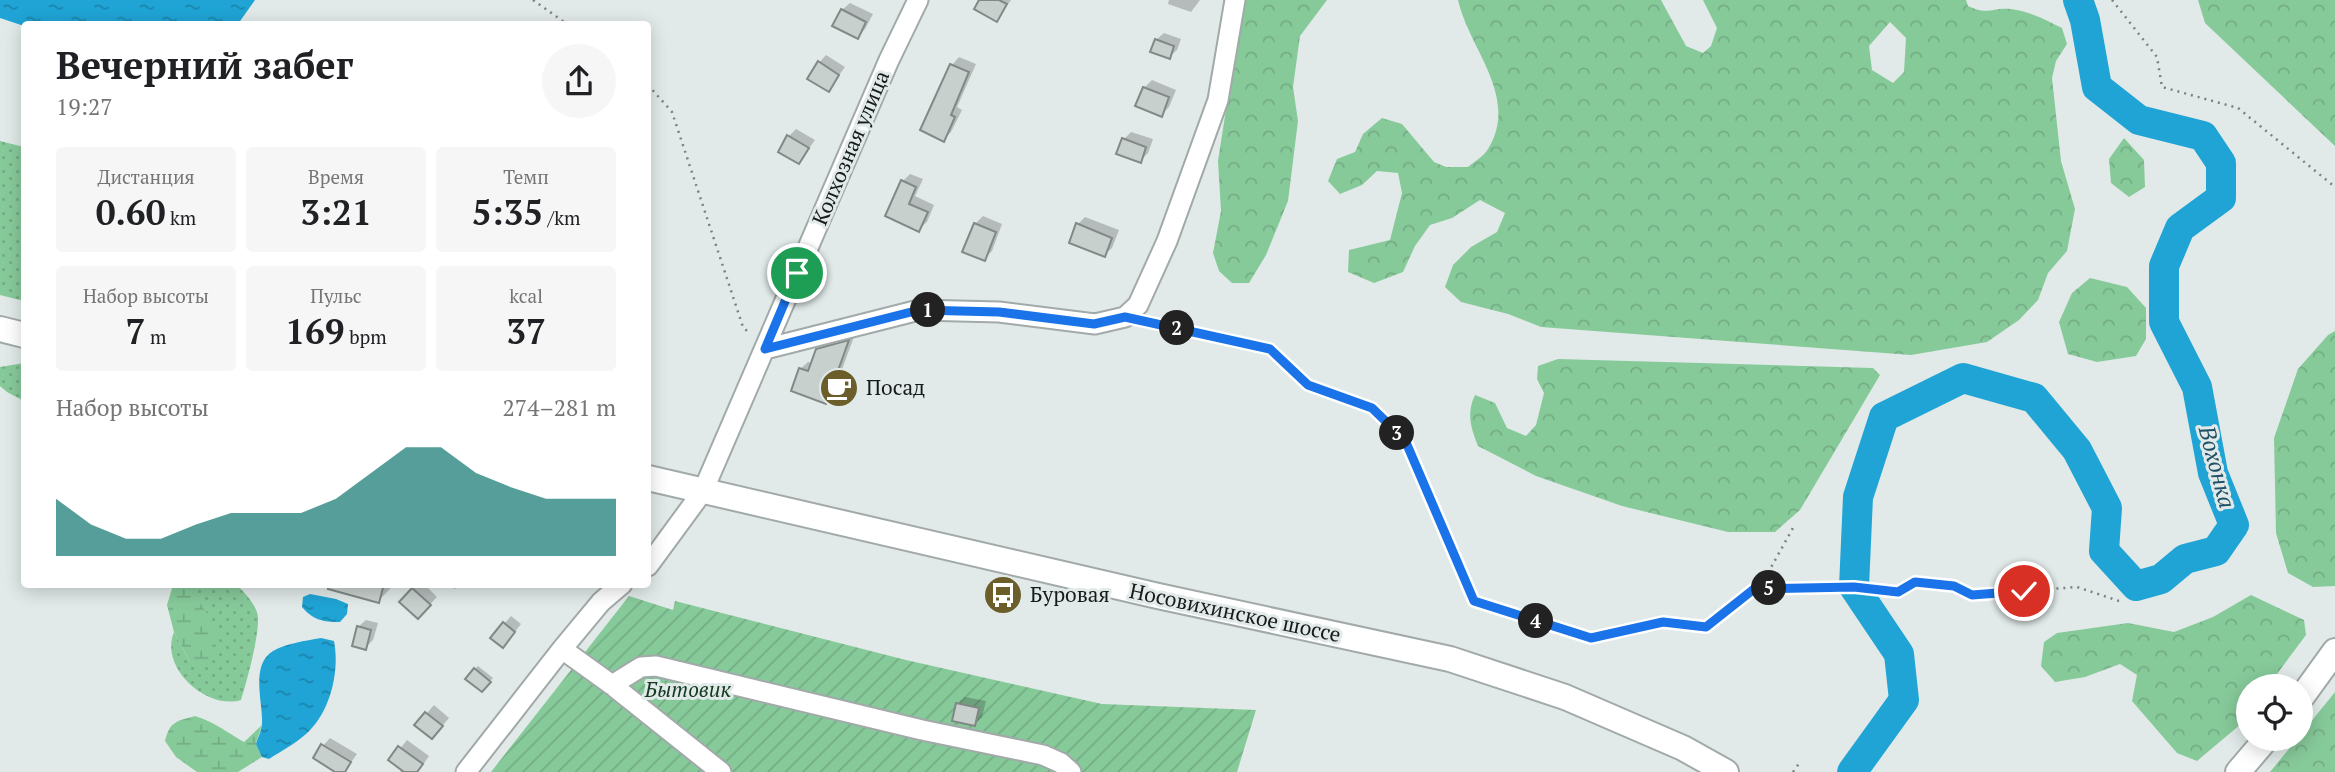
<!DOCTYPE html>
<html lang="ru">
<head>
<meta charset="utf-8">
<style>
  :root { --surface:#fff; --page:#f6f6f6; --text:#202124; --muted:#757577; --accent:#0f766e }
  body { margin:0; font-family:"PT Serif",serif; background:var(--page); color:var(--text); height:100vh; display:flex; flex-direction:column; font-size:26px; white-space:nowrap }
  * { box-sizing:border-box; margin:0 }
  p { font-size:23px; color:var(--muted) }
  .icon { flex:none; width:38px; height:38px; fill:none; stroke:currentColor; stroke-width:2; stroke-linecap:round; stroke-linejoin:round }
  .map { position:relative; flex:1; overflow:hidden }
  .sheet { position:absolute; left:21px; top:21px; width:630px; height:567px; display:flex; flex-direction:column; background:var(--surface); border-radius:7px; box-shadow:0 4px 18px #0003 }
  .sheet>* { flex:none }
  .tools { position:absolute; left:2236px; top:674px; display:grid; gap:14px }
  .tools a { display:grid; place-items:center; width:77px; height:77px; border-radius:50%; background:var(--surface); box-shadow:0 4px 18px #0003; font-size:35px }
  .pin { position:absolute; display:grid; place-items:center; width:60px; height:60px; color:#fff; margin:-30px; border:4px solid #fff; border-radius:50%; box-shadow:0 2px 7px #0007 }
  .km { position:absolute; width:35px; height:35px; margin:-18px; border-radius:50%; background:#222; color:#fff; font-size:19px; line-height:35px; text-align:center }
  .round { display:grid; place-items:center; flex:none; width:74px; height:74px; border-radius:37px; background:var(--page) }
  .headline { display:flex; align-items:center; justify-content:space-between; height:119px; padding:0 35px }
  h1 { font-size:38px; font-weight:800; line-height:52px }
  .figures { display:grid; grid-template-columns:repeat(3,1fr); gap:10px; height:119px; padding:7px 35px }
  .figures div { display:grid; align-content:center; border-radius:7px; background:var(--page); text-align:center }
  .figures b { font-size:35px; font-weight:800 }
  .figures small { font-size:19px; font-weight:400 }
  .figures p { font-size:19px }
  .chart { height:196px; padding:14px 35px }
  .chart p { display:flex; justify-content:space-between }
  .chart svg { width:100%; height:126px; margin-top:7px; fill:var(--accent); opacity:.7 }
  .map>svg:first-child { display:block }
  .grass { fill:url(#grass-dots) }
  .forest { fill:url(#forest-crowns); fill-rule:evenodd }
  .wetland { fill:url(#wetland-marsh) }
  .garden { fill:url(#garden-furrows) }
  .water { fill:url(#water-ripples) }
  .shadow { fill:#0003 }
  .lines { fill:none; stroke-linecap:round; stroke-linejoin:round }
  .river { stroke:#1fa4d5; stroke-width:30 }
  .building { fill:#c8d0cd; stroke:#818885; stroke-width:2 }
  .minor-casing { stroke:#a1a9a9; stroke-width:23 }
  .major-casing { stroke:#a1a9a9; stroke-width:28 }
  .path { stroke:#7b8181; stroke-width:2.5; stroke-dasharray:2 5; stroke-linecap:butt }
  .minor { stroke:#fff; stroke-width:19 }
  .major { stroke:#fff; stroke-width:24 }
  .route-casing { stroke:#fff; stroke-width:14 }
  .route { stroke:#1a73e8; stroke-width:9 }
  .labels { text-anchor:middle; stroke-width:6; stroke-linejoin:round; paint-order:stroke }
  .street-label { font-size:21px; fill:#171a1a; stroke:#e1eae9 }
  .poi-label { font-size:21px; fill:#171a1a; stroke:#e1eae9; text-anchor:start }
  .park-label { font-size:21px; font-style:italic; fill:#143b22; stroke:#e1eae9 }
  .water-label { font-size:23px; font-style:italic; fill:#205166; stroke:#e1eae9 }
</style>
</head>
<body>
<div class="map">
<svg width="2335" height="772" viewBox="0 0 2335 772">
  <defs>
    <pattern id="grass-dots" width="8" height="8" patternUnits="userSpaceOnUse" patternTransform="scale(1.75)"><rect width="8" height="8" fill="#87ca9a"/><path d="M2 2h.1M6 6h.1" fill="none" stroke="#74ad84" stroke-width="1.8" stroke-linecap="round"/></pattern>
    <pattern id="forest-crowns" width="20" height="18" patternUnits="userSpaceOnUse" patternTransform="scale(1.75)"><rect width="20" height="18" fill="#87ca9a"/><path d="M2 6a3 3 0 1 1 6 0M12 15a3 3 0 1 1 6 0" fill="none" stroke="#74ad84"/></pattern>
    <pattern id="wetland-marsh" width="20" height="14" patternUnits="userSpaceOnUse" patternTransform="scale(1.75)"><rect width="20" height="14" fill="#87ca9a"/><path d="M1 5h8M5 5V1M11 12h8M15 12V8" fill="none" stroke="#74ad84"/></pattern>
    <pattern id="garden-furrows" width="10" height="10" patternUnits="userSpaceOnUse" patternTransform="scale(1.75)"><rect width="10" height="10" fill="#87ca9a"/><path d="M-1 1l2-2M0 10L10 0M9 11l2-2" fill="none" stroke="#74ad84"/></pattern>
    <pattern id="water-ripples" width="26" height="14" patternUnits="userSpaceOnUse" patternTransform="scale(1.75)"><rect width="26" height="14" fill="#1fa4d5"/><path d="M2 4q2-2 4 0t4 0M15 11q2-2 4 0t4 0" fill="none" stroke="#1a85ac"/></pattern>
  </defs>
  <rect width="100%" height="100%" fill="#e1eae9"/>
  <path class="grass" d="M0 141 24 147V301L0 295Z
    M24 363V401L7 392 0 386V367Z
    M180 585H237C245 593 257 606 258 617 259 637 247 681 241 700 207 710 159 668 174 632L190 662 183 585Z"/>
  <path class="forest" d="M1243 0H1327L1300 36 1293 87 1298 121 1288 201 1266 255 1249 283H1232L1219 271 1213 253 1221 211 1218 161Z
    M1458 0H1661L1686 46 1703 53 1711 46 1717 28 1703 0H1966L1968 6C1989 16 1991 7 2011 9 2029 11 2046 20 2062 28L2067 44 2056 61 2052 78 2061 161 2075 209 2067 251 2048 273 2038 300 2019 320 1987 342 1911 355 1541 327 1508 314 1461 302 1445 287 1453 265 1471 247 1497 232 1505 213 1480 200 1452 218 1430 225 1415 246 1403 272 1374 283 1348 272 1349 250 1390 240 1402 193 1398 173 1377 171 1362 185 1340 194 1328 181 1337 159 1355 152 1363 134 1382 118 1402 124 1434 162 1446 167H1468C1475 161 1484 156 1488 149 1520 97 1469 49 1458 0ZM1890 22 1906 38 1904 72 1893 83 1872 70 1869 46Z
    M2198 0H2335V146L2205 23Z
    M2124 138 2144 160 2145 187 2129 197 2111 183 2109 159Z
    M2090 278 2127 287 2146 308V339L2136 356 2097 362 2068 354 2059 322 2072 293Z
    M2335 331V586L2313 587 2288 573 2276 533 2274 438 2298 369 2328 335Z
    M1558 359 1873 368 1880 375 1800 510 1775 532H1728L1622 506 1536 476 1478 446C1471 428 1466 414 1475 395L1495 403 1507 428 1526 436 1536 425 1544 393 1537 379 1538 366Z
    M2251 595 2304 620 2306 635 2268 686H2249V713L2241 724 2197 761 2177 753 2132 701 2137 675 2120 664 2085 677 2055 682 2041 666 2044 642 2057 633 2128 623 2174 632 2213 617Z
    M2335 692V772H2270L2297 739 2301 738V734Z"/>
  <path class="wetland" d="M173 585H183C206 608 226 631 211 664L204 667 190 662 174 632 167 605Z
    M195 716C215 722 226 732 244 742L262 725 256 743 262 757 238 772H197L176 757 165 741C170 721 177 721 195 716Z"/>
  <path class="garden" d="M629 596 673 610 675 601 906 660 1102 704 1256 710 1237 772H491Z"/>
  <path class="water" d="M0 0H255L238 24 24 26 0 18Z
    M310 594 336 599 348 604 347 614 340 622C323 622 313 620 302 607L303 597Z
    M321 638 334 641C340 672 330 713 306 734 295 744 281 751 269 759L262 757 256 744C258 737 262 730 262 723 263 702 250 665 273 651 287 643 305 641 321 638Z"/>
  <path class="shadow" d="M981 0H1011L997 19Z
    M1169 0H1200L1191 12 1168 4Z
    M850 3 873 14 865 29 858 36 842 10Z
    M1164 33 1181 39 1177 50 1169 57 1156 40Z
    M826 55 845 67 828 90 819 63Z
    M959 57 976 64 957 107 962 110 951 132 944 139 952 65Z
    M1152 80 1176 90 1169 107 1161 115 1144 88Z
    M796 129 815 140 799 162 789 136Z
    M1131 132 1153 139 1148 153 1140 161 1124 139Z
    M910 174 923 179 915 196 934 205 927 222 919 229 887 215 903 181Z
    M983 216 1002 224 992 251 984 259 975 224Z
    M1085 217 1119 230 1112 248 1104 255 1078 224Z
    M855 334 833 394 825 402 800 369 808 362 813 363 818 350 826 342Z
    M320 584H391L390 589 378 601Z
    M418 584H424L437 597 418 617 402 602Z
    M446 584H459L455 589Z
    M511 616 521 624 510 638 504 624Z
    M366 620 378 623 373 640 365 648 358 627Z
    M478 666 493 678 485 687 475 669Z
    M965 697 986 701 982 717 975 724 957 704Z
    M434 705 449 718 439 730 417 725Z
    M330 738 357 754 344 772H338L323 746Z
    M407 740 429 756 418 772H400L402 768 391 760Z"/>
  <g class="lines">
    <path class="river" d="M1852 772 1904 700 1899 654 1854 587 1858 497 1884 417 1963 378 2034 398 2077 450 2107 508 2104 551 2136 586 2161 579 2185 559 2216 551 2234 525 2213 473 2197 387 2164 322V266L2180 228 2221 198V163L2203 136 2139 120 2097 87 2085 20 2078 0"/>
  </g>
  <path class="building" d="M979 0H999L1007 4 997 22 974 9Z
    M841 9 866 22 858 39 832 26Z
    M1155 39 1174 46 1170 59 1150 52Z
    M818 61 839 75 829 92 807 79Z
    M950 64 969 72 951 115 955 117 944 142 920 130Z
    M1143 87 1169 97 1162 117 1135 106Z
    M787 135 809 148 799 164 778 152Z
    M1122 138 1146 147 1141 163 1116 154Z
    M901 180 916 187 909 204 928 212 919 232 885 216Z
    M974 223 996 232 985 261 962 252Z
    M1076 223 1112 238 1105 257 1069 243Z
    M849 340 826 404 791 391 799 368 808 371 816 349Z
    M329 584H384L379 603 328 589Z
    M412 588 431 605 418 619 399 602Z
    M503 622 515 632 503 648 490 638Z
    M357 626 371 630 366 650 352 646Z
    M474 668 491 682 482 692 465 679Z
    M956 703 979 708 975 726 952 721Z
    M425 712 443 726 432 739 414 725Z
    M321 744 351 762 345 772H335L313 758Z
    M398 746 423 764 417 772H404L388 760Z"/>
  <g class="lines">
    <defs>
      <path id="minor" d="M765 349 919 310 999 312 1095 324 1125 317 1138 305 1167 241 1218 100 1235 0
        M648 566 703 491 889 60 918 0
        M562 649 612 685 721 772
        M612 685 641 667 656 666 922 730 1043 755 1061 763 1071 772
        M466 772 562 649 601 602 622 584"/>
      <path id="major" d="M0 329 24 335
        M648 478 1158 596 1450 659 1565 697 1683 748 1726 772
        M2301 698 2335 651
        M2238 772 2267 738"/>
    </defs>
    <use href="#minor" class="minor-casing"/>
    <use href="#major" class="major-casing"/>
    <path class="path" d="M533 0 567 24
      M2112 0 2157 57 2162 87 2238 108 2335 187
      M648 85 672 112 743 327 750 334
      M1146 321 1270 349 1308 385 1372 408 1405 440 1474 601 1591 638 1663 622 1706 627 1754 589 1769 571 1793 528
      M1754 589 1854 587 1898 592 1915 582 1954 586 1972 595 2077 587 2119 601
      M1793 772 1800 762"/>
    <use href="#minor" class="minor"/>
    <use href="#major" class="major"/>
  </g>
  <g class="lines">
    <defs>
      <path id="route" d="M797 273 765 349 919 310 999 312 1094 324 1125 317 1270 349 1308 385 1372 408 1405 440 1474 601 1591 638 1663 622 1706 627 1754 589 1854 587 1898 592 1915 582 1954 586 1972 595 2024 591"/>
    </defs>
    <use href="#route" class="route-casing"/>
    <use href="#route" class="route"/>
  </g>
  <defs>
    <symbol id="cafe-disc" viewBox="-11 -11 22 22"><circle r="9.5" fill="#6c5e2b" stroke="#e1eae9"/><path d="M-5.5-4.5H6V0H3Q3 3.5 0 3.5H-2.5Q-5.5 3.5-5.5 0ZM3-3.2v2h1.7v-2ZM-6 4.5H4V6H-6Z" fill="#fff"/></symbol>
    <symbol id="bus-disc" viewBox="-11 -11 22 22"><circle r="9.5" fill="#6c5e2b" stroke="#e1eae9"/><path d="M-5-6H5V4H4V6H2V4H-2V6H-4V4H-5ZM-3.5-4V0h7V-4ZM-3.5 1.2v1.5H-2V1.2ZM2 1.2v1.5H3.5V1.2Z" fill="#fff"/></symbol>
  </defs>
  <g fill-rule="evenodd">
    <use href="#cafe-disc" x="817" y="366" width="44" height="44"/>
    <use href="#bus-disc" x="981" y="573" width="44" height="44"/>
  </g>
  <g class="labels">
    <g class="street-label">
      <text transform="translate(851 148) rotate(-67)" y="7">Колхозная улица</text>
      <text transform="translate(1235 613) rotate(12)" y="7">Носовихинское шоссе</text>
    </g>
    <g class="poi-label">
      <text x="866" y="395">Посад</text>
      <text x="1030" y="602">Буровая</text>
    </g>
    <g class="park-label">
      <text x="688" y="697">Бытовик</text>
    </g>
    <g class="water-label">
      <text transform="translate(2217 467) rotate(75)" y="8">Вохонка</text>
    </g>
  </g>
</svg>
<div class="tools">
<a><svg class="icon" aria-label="locate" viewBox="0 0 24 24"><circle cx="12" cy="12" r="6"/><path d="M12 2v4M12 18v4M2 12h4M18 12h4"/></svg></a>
</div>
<div class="pin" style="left:797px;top:273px;background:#1e9e55"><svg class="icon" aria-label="arrive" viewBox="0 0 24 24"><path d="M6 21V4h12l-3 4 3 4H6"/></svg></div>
<div class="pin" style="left:2024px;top:591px;background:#d93025"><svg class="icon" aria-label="check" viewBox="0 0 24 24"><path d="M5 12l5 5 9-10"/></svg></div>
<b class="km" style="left:928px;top:310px">1</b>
<b class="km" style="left:1177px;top:328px">2</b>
<b class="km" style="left:1397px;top:433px">3</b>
<b class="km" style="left:1536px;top:621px">4</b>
<b class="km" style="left:1769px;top:588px">5</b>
<section class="sheet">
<div class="headline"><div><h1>Вечерний забег</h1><p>19:27</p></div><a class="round"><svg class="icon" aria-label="share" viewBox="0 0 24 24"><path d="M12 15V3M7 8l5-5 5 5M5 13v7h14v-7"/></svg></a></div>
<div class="figures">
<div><p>Дистанция</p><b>0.60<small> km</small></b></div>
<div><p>Время</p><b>3:21</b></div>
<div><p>Темп</p><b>5:35<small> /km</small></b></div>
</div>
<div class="figures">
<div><p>Набор высоты</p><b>7<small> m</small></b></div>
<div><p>Пульс</p><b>169<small> bpm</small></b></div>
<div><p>kcal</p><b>37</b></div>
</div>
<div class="chart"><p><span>Набор высоты</span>274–281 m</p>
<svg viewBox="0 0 160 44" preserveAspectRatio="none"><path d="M0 44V24L10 33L20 38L30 38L40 33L50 29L60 29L70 29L80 24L90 15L100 6L110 6L120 15L130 20L140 24L150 24L160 24V44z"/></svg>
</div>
</section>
</div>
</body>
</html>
